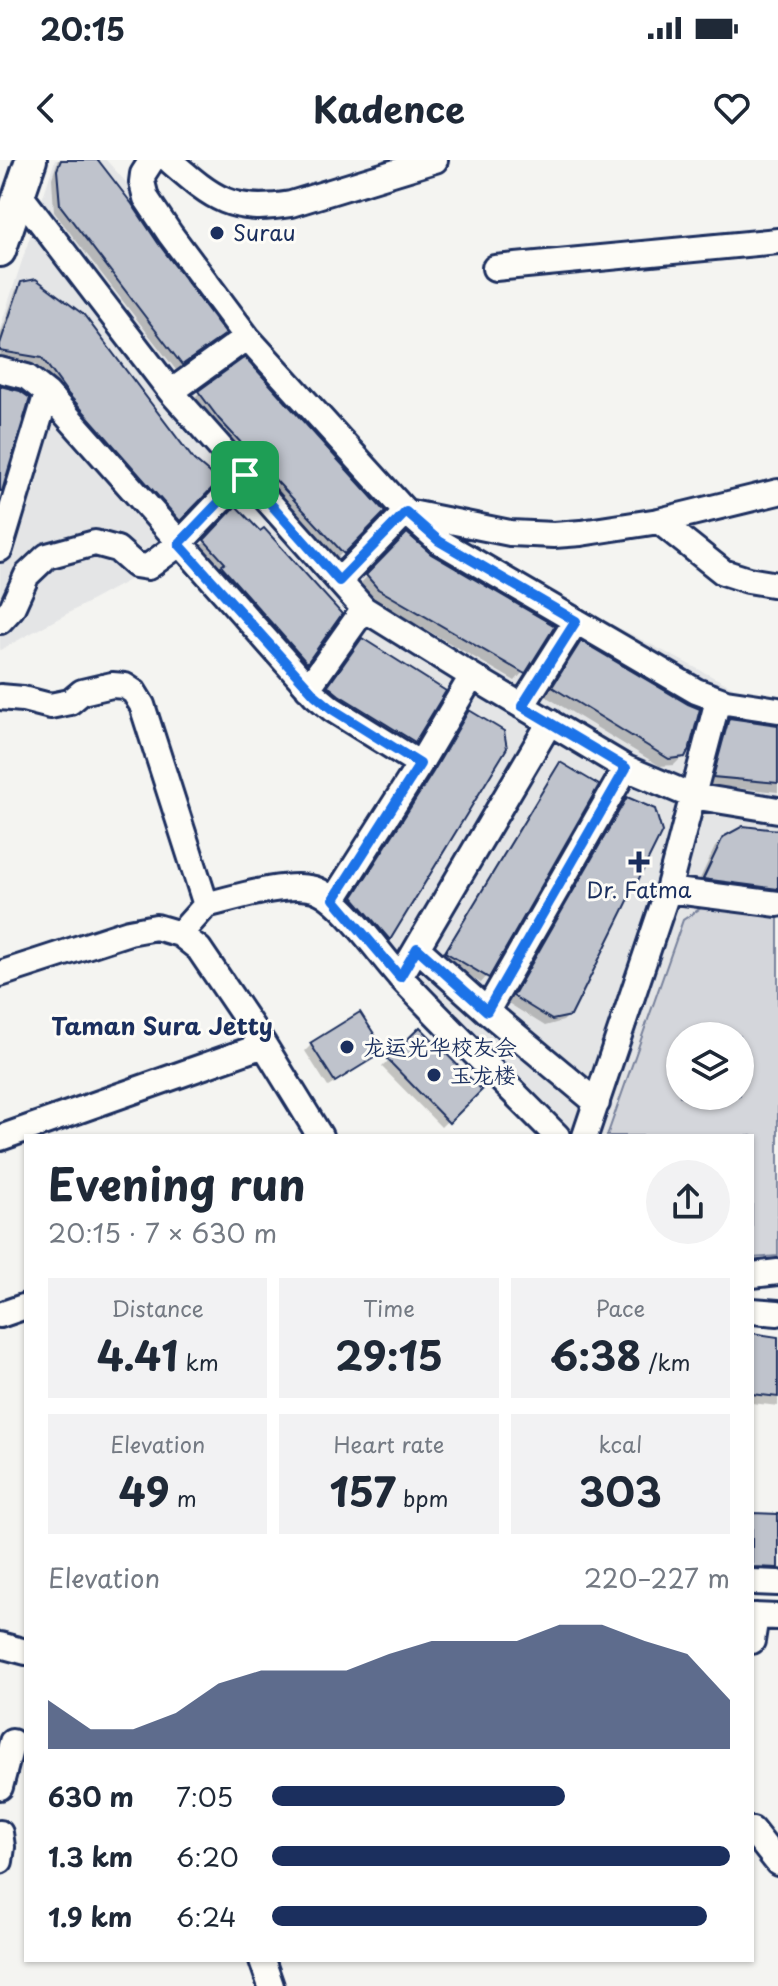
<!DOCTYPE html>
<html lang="en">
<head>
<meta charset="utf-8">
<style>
  :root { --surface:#fff; --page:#f2f2f3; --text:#1f2937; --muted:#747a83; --accent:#1b2f5e }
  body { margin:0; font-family:"Playpen Sans","LXGW WenKai TC",sans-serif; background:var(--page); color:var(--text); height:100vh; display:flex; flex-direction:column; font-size:30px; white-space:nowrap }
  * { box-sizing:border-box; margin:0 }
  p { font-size:26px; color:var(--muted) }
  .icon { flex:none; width:44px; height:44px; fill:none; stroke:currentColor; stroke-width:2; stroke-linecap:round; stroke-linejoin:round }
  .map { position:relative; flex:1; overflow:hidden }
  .sheet { position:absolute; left:24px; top:974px; width:730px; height:828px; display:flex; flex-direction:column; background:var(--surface); border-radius:0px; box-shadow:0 2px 6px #0004 }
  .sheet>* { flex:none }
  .buttons { position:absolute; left:666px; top:862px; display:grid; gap:16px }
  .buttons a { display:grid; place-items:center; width:88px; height:88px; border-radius:50%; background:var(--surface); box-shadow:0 2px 6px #0004; font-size:40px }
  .pin { position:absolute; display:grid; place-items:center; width:68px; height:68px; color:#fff; margin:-34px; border-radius:16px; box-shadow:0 4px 12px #0006 }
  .round { display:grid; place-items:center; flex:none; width:84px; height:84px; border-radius:42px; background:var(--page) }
  .overview { display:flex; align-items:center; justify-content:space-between; height:136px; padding:0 24px }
  h1 { font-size:44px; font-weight:700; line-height:60px }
  .metrics { display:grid; grid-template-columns:repeat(3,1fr); gap:12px; height:136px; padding:8px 24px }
  .metrics div { display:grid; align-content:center; border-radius:0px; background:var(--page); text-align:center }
  .metrics b { font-size:40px; font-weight:700 }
  .metrics small { font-size:22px; font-weight:400 }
  .metrics p { font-size:22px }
  .chart { height:224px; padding:16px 24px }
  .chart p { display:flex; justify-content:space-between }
  .chart svg { width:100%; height:144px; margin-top:8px; fill:var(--accent); opacity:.7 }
  ul { padding:0 24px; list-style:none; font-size:26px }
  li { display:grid; grid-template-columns:128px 96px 1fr; align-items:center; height:60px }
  li i { height:20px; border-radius:10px; background:var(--accent) }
  .status { display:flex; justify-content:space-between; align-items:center; height:56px; padding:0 40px; background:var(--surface); direction:ltr }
  .status svg { height:22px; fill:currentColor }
  header { display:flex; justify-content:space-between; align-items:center; height:104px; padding:0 24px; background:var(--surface); font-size:36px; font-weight:700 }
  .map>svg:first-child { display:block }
  .built { fill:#e4e5e6 }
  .green { fill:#d4d6db; stroke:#78829c; stroke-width:2; fill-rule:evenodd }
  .shadow { fill:#0003 }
  .building { fill:#bfc3cc; stroke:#1b2f5e; stroke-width:2 }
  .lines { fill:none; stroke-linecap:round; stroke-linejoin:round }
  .minor-casing { stroke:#1b2f5e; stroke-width:30 }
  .major-casing { stroke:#1b2f5e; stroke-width:36 }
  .minor { stroke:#fdfcf7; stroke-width:24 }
  .major { stroke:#fdfcf7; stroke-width:30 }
  .route-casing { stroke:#fff; stroke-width:16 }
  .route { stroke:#1a73e8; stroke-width:10 }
  .poi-dot { fill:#1b2f5e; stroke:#fdfcf7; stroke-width:3 }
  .labels { text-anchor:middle; stroke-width:6; stroke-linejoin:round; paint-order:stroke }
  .poi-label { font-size:22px; fill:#1b2f5e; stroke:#fdfcf7; text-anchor:start }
  .neighbourhood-label { font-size:24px; font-weight:bold; fill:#1b2f5e; stroke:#fdfcf7 }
</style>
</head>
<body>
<div class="status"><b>20:15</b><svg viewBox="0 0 49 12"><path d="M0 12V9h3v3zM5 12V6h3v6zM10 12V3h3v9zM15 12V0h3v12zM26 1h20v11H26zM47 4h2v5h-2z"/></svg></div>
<header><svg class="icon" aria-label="back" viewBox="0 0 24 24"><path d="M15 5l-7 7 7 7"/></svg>Kadence<svg class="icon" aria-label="heart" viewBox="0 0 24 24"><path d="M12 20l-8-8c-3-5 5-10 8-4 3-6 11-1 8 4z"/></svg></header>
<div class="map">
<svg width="778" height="1826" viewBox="0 0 778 1826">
  <rect width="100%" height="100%" fill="#f4f4f1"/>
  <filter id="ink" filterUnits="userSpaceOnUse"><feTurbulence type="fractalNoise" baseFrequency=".0125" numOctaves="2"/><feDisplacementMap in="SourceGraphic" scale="16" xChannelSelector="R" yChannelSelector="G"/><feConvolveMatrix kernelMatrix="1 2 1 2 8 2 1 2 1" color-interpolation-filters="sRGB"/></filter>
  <g filter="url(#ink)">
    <path class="built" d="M55 0H106L445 377 765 544 778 545V757L702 748 683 760 607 976H542L328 743 409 610 291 530 183 391 0 490V168Z"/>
    <path class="green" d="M701 748 778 757V1096L752 1098V976H607L683 760ZM680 876H740V936H680Z"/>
    <path class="shadow" d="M58 0H95L217 180 176 210 54 52 52 18Z
      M22 124 193 302 216 321 173 365 63 241 36 204 0 198V176L16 130Z
      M200 232 383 352 337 398 213 266 194 238Z
      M236 349 340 454 305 502 297 510 197 390Z
      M407 375 523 512 515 521 370 437 359 425Z
      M362 481 329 532 412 583 406 589 321 535 354 489Z
      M581 484 683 596 674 605 660 606 545 536 573 492Z
      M470 552 505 587 388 779 382 785 348 744 427 620 464 558Z
      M730 560 778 566V632L706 625 721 568Z
      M560 604 487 816 481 823 440 799 554 610Z
      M627 639 570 854 563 861 545 866 508 843 621 645Z
      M778 672V740L696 727 715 687 724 678Z
      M420 870 479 930 441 967 382 907Z
      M311 885 382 891 376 897 328 927 305 891Z
      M752 1175 778 1179V1246L752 1243Z
      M752 1355H778V1418L752 1415Z"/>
    <path class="building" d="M61 0H98L132 44 158 83 226 174 182 205 60 45 57 10Z
      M36 119 84 155 194 300 219 321 180 361 69 235 42 198 0 191V184L21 122Z
      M245 197 385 352 344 394 219 259 198 231Z
      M0 226 20 231 30 238 2 331H0Z
      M236 346 260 371 264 368 342 454 307 503 221 406 225 403 204 380Z
      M407 373 431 394 555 466 525 514 378 429 366 415Z
      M362 478 446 531 415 582 339 535 328 526Z
      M581 481 688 544 700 549 690 587 685 597 669 599 552 527Z
      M469 550 504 571 507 588 390 780 353 737 433 612Z
      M729 558 778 565V623L713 617Z
      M560 602 599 625 489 818 445 792Z
      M627 637 655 649 662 672 571 856 552 860 513 836Z
      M743 666 778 670V729L703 719 723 677Z
      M360 852 385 891 335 922 310 883Z
      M420 867 482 930 449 963 387 899Z
      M752 1173 778 1177V1237L752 1234Z
      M752 1353 778 1354V1408L752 1407Z"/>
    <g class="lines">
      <defs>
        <path id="minor" d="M152 0 143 14 142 22 146 38 170 74 247 177 406 352 439 381 696 531 726 542 778 550
          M169 0C213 38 230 54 291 44L435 0
          M20 35 171 232 364 449 472 516 626 608 692 636 778 650
          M495 108 778 81
          M0 210 27 217 47 233 315 535 332 549 420 604
          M171 232 247 177
          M659 361 723 412 748 420 778 425
          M0 389 47 233
          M339 421 406 352 510 373 554 375 581 373 659 361 778 332
          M0 461 12 448 27 415 47 396 95 383 117 389 135 405 148 407 179 384 245 315
          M308 528 364 449
          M0 537 23 539 50 546 70 542 82 532 112 525 125 526 134 532 142 545 206 745 180 774
          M522 546 576 461
          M668 730 778 744
          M334 739 420 604 472 516
          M206 745C234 738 287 721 314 729 342 737 381 797 403 820 453 873 506 924 557 976
          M417 788 487 851 597 943
          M0 814 129 772 156 767 180 774 199 789 264 885 320 976
          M400 817 550 562
          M487 851 626 608
          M585 976 668 730 718 540
          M0 978 264 885
          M752 1115 778 1112
          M752 1151 778 1153
          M0 1155 26 1146
          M752 1422 778 1423
          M752 1456 778 1457
          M752 1481 756 1456
          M0 1485 26 1492
          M0 1627 12 1582
          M752 1670 778 1703
          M0 1673 2 1687 0 1701
          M262 1800 271 1826"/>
        <path id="major" d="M0 91 31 0"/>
      </defs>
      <use href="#minor" class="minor-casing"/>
      <use href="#major" class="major-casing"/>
      <use href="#minor" class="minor"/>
      <use href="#major" class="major"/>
    </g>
  </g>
  <g class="lines" filter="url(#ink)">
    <defs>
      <path id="route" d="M245 315 339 421 406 352 439 381 576 461 522 546 626 608 487 851 417 788 400 817 334 739 420 604 332 549 315 535 179 384Z"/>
    </defs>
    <use href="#route" class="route-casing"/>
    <use href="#route" class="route"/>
  </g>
  <g class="poi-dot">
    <circle cx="217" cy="73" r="8"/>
    <path d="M635 690h8v8h8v8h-8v8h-8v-8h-8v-8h8z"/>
    <circle cx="347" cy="887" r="8"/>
    <circle cx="434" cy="915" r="8"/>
  </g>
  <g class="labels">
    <g class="poi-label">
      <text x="233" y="81">Surau</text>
      <text x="639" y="738" text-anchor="middle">Dr. Fatma</text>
      <text x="363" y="895">龙运光华校友会</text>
      <text x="450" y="923">玉龙楼</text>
    </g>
    <g class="neighbourhood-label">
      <text x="162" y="875">Taman Sura Jetty</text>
    </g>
  </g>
</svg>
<div class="buttons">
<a><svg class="icon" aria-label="layers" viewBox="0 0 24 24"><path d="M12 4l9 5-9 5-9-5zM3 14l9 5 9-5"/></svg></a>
</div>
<div class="pin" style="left:245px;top:315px;background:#1e9e55"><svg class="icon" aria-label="arrive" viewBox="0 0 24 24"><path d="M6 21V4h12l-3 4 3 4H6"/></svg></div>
<section class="sheet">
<div class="overview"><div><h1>Evening run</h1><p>20:15 · 7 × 630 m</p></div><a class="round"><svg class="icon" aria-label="share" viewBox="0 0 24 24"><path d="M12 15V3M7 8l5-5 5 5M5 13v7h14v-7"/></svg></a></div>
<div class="metrics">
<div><p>Distance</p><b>4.41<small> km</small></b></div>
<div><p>Time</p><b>29:15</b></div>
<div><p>Pace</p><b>6:38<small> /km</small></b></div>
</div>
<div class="metrics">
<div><p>Elevation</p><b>49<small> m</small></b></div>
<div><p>Heart rate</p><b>157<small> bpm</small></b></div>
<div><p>kcal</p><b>303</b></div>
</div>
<div class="chart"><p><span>Elevation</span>220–227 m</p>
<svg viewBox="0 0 160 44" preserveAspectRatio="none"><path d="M0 44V29L10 38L20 38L30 33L40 24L50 20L60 20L70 20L80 15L90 11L100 11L110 11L120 6L130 6L140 11L150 15L160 29V44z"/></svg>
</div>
<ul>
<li><b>630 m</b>7:05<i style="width:64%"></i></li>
<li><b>1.3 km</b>6:20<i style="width:100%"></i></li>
<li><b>1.9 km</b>6:24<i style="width:95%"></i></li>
</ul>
</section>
</div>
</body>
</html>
